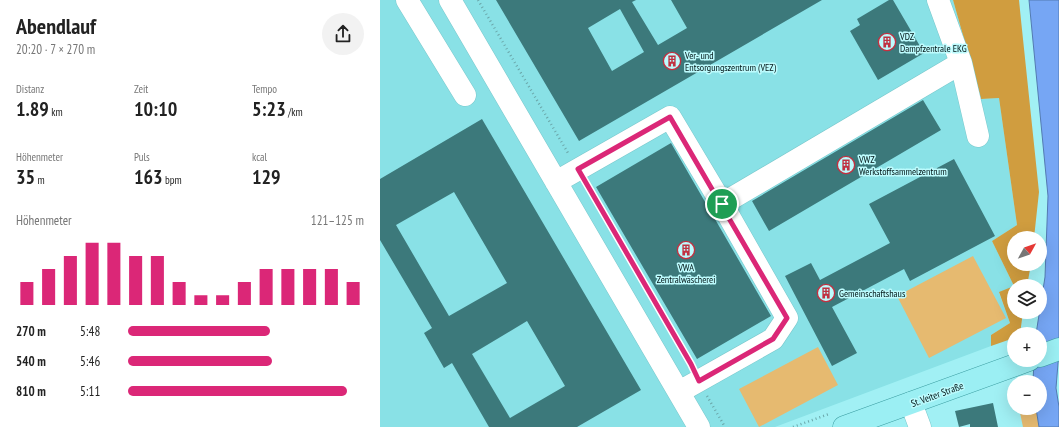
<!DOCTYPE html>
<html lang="de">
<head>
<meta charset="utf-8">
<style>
  :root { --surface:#fff; --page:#f2f2f2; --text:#222; --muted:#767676; --accent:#db2777 }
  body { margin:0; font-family:"PT Sans Narrow",sans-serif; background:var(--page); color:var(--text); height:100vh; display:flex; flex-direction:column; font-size:15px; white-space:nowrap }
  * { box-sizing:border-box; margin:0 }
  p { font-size:13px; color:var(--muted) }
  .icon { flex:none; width:22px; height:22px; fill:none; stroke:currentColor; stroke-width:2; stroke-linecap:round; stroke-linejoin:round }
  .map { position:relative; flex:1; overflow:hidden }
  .sheet { display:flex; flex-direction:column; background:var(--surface); width:380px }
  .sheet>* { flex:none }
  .needle { width:26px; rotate:50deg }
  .tools { position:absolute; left:627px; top:231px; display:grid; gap:8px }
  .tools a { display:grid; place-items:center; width:40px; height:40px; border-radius:50%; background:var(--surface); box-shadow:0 4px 16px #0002; font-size:20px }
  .pin { position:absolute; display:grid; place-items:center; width:34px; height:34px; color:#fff; margin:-17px; border:2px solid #fff; border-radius:50%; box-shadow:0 1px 4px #0007 }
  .round { display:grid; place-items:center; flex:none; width:42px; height:42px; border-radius:21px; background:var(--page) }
  .headline { display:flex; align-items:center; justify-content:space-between; height:68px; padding:0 16px }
  h1 { font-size:22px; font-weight:700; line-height:30px }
  .figures { display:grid; grid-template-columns:repeat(3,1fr); gap:6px; height:68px; padding:4px 16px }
  .figures div { display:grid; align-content:center }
  .figures b { font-size:20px; font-weight:700 }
  .figures small { font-size:11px; font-weight:400 }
  .figures p { font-size:11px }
  .chart { height:112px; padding:8px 16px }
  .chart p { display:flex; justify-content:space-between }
  .chart svg { width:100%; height:72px; margin-top:4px; stroke:var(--accent); stroke-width:6 }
  ul { padding:0 16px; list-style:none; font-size:13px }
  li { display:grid; grid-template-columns:64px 48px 1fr; align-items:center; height:30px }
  li i { height:10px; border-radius:5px; background:var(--accent) }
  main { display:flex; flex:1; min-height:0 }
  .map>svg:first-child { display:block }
  .built { fill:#89e1e6 }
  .green { fill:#e6ba70 }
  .forest { fill:#d09d3f }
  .water { fill:#76a6f4; stroke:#537ab1 }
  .building { fill:#3c797b; fill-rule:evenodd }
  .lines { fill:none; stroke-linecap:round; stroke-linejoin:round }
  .minor-casing { stroke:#7ac8cc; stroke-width:23 }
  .major-casing { stroke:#3a9ca0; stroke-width:23 }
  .path { stroke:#6ba7aa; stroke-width:2.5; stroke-dasharray:1 3; stroke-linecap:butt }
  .minor { stroke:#fff; stroke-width:22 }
  .major { stroke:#9beff3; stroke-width:22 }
  .route-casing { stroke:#fff; stroke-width:8 }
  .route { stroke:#db2777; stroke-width:5 }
  .labels { text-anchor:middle; stroke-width:3; stroke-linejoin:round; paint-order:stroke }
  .poi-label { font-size:10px; fill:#001516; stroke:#bdfbfd; text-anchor:start }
  .street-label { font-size:10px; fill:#001516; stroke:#bdfbfd }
</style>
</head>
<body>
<main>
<section class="sheet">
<div class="headline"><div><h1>Abendlauf</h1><p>20:20 · 7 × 270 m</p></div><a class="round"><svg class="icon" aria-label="share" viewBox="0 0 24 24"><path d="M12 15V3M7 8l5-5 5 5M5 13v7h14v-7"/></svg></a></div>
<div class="figures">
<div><p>Distanz</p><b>1.89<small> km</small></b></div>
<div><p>Zeit</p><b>10:10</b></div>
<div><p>Tempo</p><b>5:23<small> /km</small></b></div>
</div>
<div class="figures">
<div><p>Höhenmeter</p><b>35<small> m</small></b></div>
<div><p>Puls</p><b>163<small> bpm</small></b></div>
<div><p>kcal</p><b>129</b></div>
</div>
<div class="chart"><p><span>Höhenmeter</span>121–125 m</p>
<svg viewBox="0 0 160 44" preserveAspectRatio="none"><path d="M5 44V30M15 44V22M25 44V14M35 44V6M45 44V6M55 44V14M65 44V14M75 44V30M85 44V38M95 44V38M105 44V30M115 44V22M125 44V22M135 44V22M145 44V22M155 44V30"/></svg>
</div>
<ul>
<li><b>270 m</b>5:48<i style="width:60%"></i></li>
<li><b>540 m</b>5:46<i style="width:61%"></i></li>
<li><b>810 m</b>5:11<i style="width:93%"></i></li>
</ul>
</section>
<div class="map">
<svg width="679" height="427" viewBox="0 0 679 427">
  <rect width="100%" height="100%" fill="#a1f0f4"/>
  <path class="built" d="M0 0H573L601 99 619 98 637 225 612 241 634 286 619 293 630 323 611 335V346L395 427H0Z"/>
  <path class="green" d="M593 256 626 318 549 358 517 296Z
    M438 347 458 385 379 427 359 389Z
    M639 408H656L659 427H643Z"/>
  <path class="forest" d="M573 0H639L641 20 659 192 654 238H634V264H651L647 286H634V312H643L640 334H634V338L611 346V335L630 323 619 292 634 286 612 241 637 225 619 98 601 99Z"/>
  <path class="water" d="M649 0H679V351L676 388 679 407V427H659L656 408H660V382H653L654 360H660V334H656L665 277 668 196Z"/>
  <path class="building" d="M116 0H256L252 2 278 45 307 28 291 0H442L199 141ZM240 9 264 52 232 71 208 28Z
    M509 0H513L544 53 498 80 470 31 480 25 477 19Z
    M543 100 561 130 389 231 372 201Z
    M102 119 261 390 197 427H109L72 363 64 368 44 333 52 328 0 240V179ZM74 192 127 283 69 316 16 225ZM147 321 185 386 130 418 92 354Z
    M291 143 391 316 317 359 216 187Z
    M574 159 615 236 530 281 524 269 452 307 477 353 452 366 405 276 431 263 440 280 510 243 489 204Z
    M613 403 618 427H590V424L579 427 575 411Z"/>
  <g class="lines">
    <defs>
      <path id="minor" d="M27 0 85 95
        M70 0 319 427
        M558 0 581 63 598 136
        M176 182 290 117 342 204
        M299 392 393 339 407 318 342 204 581 63
        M531 403 540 427"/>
      <path id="major" d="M660 356 679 349
        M464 427 649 360"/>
    </defs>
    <use href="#minor" class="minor-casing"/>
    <use href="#major" class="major-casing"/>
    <path class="path" d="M98 0 188 153
      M208 186 311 363
      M327 396 345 427
      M413 427 449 414"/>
    <use href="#minor" class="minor"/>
    <use href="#major" class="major"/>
  </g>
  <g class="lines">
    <defs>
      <path id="route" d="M290 117 407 318 393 339 319 381 311 364 198 169Z"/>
    </defs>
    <use href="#route" class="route-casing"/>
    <use href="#route" class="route"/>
  </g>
  <defs>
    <symbol id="building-ring" viewBox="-11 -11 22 22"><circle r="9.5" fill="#bdfbfd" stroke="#c13141" stroke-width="1.5"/><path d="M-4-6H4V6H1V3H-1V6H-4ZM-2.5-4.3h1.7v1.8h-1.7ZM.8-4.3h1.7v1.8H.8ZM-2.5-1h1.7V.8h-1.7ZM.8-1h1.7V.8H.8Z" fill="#c13141"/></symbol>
  </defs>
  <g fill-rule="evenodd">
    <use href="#building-ring" x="497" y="32" width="20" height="20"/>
    <use href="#building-ring" x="282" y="51" width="20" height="20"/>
    <use href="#building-ring" x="456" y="155" width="20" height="20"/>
    <use href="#building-ring" x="296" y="240" width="20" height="20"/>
    <use href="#building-ring" x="436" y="283" width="20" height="20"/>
  </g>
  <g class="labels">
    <g class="poi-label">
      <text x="520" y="40">VDZ<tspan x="520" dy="12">Dampfzentrale EKG</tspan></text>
      <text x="305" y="59">Ver- und<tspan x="305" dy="12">Entsorgungszentrum (VEZ)</tspan></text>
      <text x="479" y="163">VWZ<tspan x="479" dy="12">Werkstoffsammelzentrum</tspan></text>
      <text x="306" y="271" text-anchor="middle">VWA<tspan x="306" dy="12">Zentralwäscherei</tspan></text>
      <text x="459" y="297">Gemeinschaftshaus</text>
    </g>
    <g class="street-label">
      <text transform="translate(557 394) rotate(-20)" y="4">St. Veiter Straße</text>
    </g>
  </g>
</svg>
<div class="tools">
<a><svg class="needle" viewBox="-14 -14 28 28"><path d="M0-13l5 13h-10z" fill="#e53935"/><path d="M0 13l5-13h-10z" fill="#767676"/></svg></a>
<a><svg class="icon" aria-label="layers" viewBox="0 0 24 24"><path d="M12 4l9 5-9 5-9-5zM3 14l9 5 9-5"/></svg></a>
<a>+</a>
<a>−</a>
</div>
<div class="pin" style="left:342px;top:204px;background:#1e9e55"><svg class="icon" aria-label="arrive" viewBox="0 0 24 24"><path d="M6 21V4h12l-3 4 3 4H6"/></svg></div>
</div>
</main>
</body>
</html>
